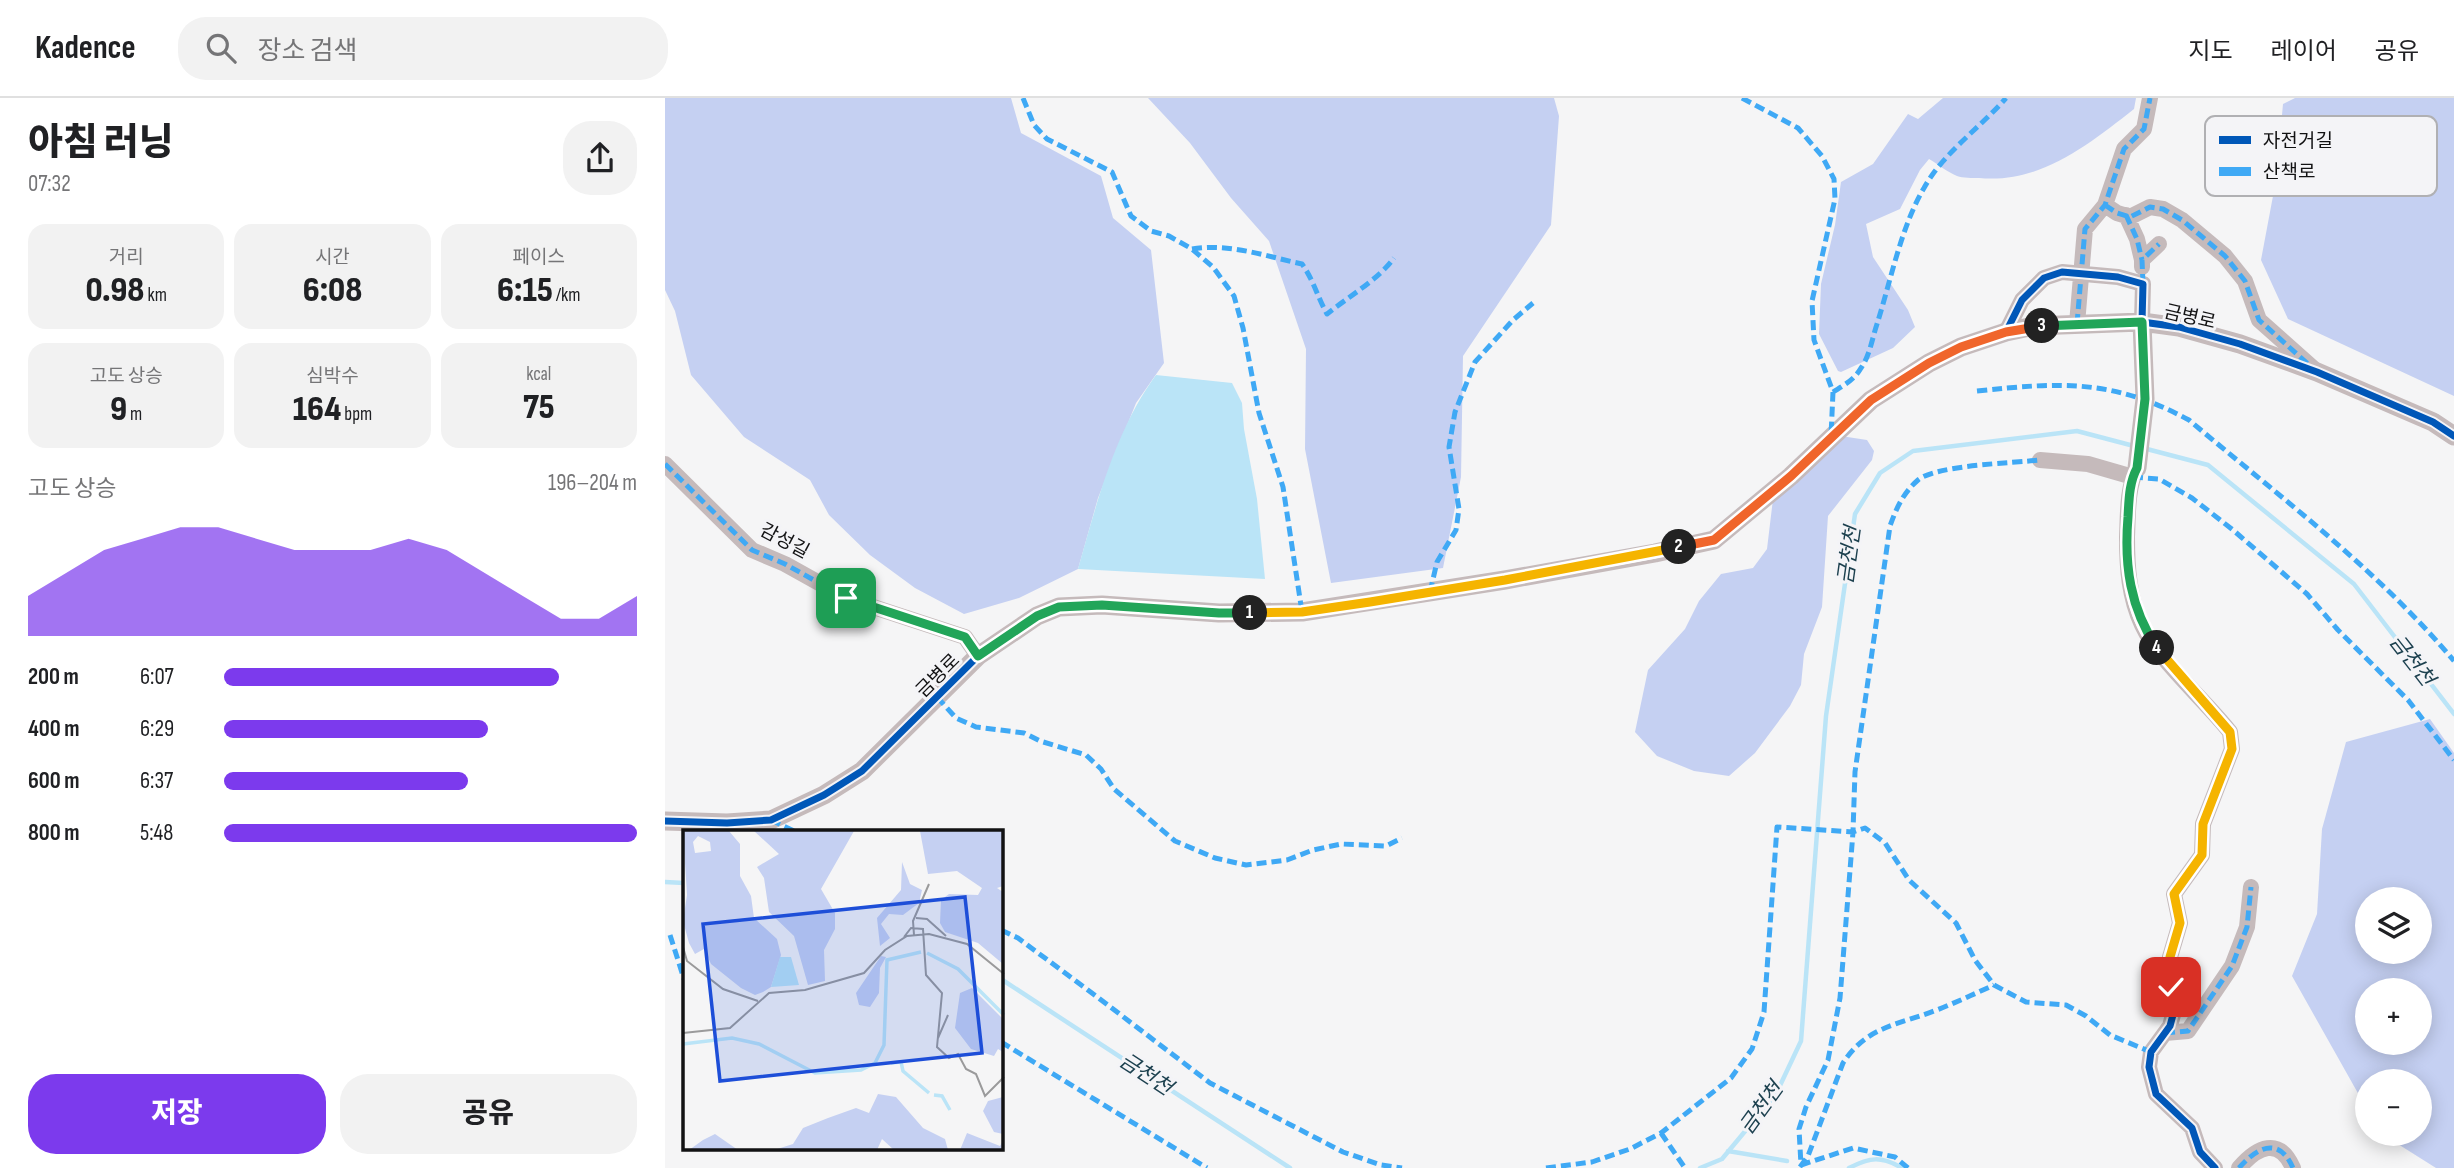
<!DOCTYPE html>
<html lang="ko">
<head>
<meta charset="utf-8">
<style>
  :root { --surface:#fff; --page:#f2f2f2; --text:#202124; --muted:#757577; --line:#e0e0e0; --accent:#7c3aed }
  body { margin:0; font-family:"Sofia Sans Condensed","Noto Sans KR",sans-serif; background:var(--page); color:var(--text); height:100vh; display:flex; flex-direction:column; font-size:26px; white-space:nowrap }
  * { box-sizing:border-box; margin:0 }
  p { font-size:23px; color:var(--muted) }
  .icon { flex:none; width:38px; height:38px; fill:none; stroke:currentColor; stroke-width:2; stroke-linecap:round; stroke-linejoin:round }
  .map { position:relative; flex:1; overflow:hidden }
  .drawer { display:flex; flex-direction:column; background:var(--surface); width:665px }
  .drawer>* { flex:none }
  .buttons { position:absolute; left:1690px; top:789px; display:grid; gap:14px }
  .buttons a { display:grid; place-items:center; width:77px; height:77px; border-radius:50%; background:var(--surface); box-shadow:0 4px 18px #0003; font-size:35px }
  .pin { position:absolute; display:grid; place-items:center; width:60px; height:60px; color:#fff; margin:-30px; border-radius:14px; box-shadow:0 4px 10px #0006 }
  .km { position:absolute; width:35px; height:35px; margin:-18px; border-radius:50%; background:#222; color:#fff; font-size:19px; line-height:35px; text-align:center }
  .round { display:grid; place-items:center; flex:none; width:74px; height:74px; border-radius:28px; background:var(--page) }
  .headline { display:flex; align-items:center; justify-content:space-between; height:119px; padding:0 28px }
  h1 { font-size:38px; font-weight:800; line-height:52px }
  .metrics { display:grid; grid-template-columns:repeat(3,1fr); gap:10px; height:119px; padding:7px 28px }
  .metrics div { display:grid; align-content:center; border-radius:18px; background:var(--page); text-align:center }
  .metrics b { font-size:35px; font-weight:800 }
  .metrics small { font-size:19px; font-weight:400 }
  .metrics p { font-size:19px }
  .chart { height:196px; padding:14px 28px }
  .chart p { display:flex; justify-content:space-between }
  .chart svg { width:100%; height:126px; margin-top:7px; fill:var(--accent); opacity:.7 }
  .cta { display:flex; gap:14px; margin-top:auto; padding:14px 28px }
  .cta a { flex:1; height:80px; border-radius:28px; background:var(--accent); color:#fff; font-size:28px; font-weight:800; line-height:80px; text-align:center }
  .cta a+a { background:var(--page); color:var(--text) }
  ul { padding:0 28px; list-style:none; font-size:23px }
  li { display:grid; grid-template-columns:112px 84px 1fr; align-items:center; height:52px }
  li i { height:18px; border-radius:9px; background:var(--accent) }
  header { display:flex; align-items:center; gap:42px; box-sizing:border-box; height:98px; padding:0 35px; background:var(--surface); border-bottom:2px solid var(--line) }
  header strong { font-size:33px }
  nav { display:flex; gap:38px; margin-inline-start:auto; font-size:24px }
  .search { width:490px; height:63px; background:var(--page); display:flex; align-items:center; gap:18px; box-sizing:border-box; padding:0 24px; border-radius:28px; color:var(--muted); font-size:26px }
  main { display:flex; flex:1; min-height:0 }
  .map>svg:first-child { display:block }
  .forest { fill:#c5d0f2; fill-rule:evenodd }
  .water { fill:#bae4f7 }
  .lines { fill:none; stroke-linecap:round; stroke-linejoin:round }
  .stream { stroke:#bae4f7; stroke-width:4.5 }
  .minor { stroke:#c5babb; stroke-width:16 }
  .tertiary { stroke:#c5babb; stroke-width:19 }
  .quiet { stroke:#3fa9f5; stroke-width:5; stroke-dasharray:10 5; stroke-linecap:butt }
  .cycleway-casing { stroke:#f4f4f7; stroke-width:11 }
  .cycleway { stroke:#0057b8; stroke-width:7 }
  .split-1-casing { stroke:#fff; stroke-width:14 }
  .split-2-casing { stroke:#fff; stroke-width:14 }
  .split-3-casing { stroke:#fff; stroke-width:14 }
  .split-4-casing { stroke:#fff; stroke-width:14 }
  .split-5-casing { stroke:#fff; stroke-width:14 }
  .split-1 { stroke:#22a559; stroke-width:9 }
  .split-2 { stroke:#f5b400; stroke-width:9 }
  .split-3 { stroke:#f0652b; stroke-width:9 }
  .split-4 { stroke:#22a559; stroke-width:9 }
  .split-5 { stroke:#f5b400; stroke-width:9 }
  .labels { text-anchor:middle; stroke-width:6; stroke-linejoin:round; paint-order:stroke }
  .street-label { font-size:19px; fill:#121213; stroke:#f4f4f7 }
  .water-label { font-size:21px; font-style:italic; fill:#1d414f; stroke:#f4f4f7 }
  .inset-river { fill:none; stroke:#bae4f7; stroke-width:3.5 }
  .inset-road { fill:none; stroke:#9a9a9b; stroke-width:2 }
  .view { fill:#1d4ed8; fill-opacity:0.15; stroke:#1d4ed8; stroke-width:3.5 }
  .inset-edge { fill:none; stroke:#121213; stroke-width:3.5 }
  .key { fill:#f4f4f7; stroke:#b0b0b3; stroke-width:2 }
  .key-label { font-size:19px; fill:#121213 }
</style>
</head>
<body>
<header>
<strong>Kadence</strong>
<div class="search"><svg class="icon" aria-label="search" viewBox="0 0 24 24"><circle cx="10" cy="10" r="6"/><path d="M15 15l6 6"/></svg>장소 검색</div>
<nav><a>지도</a><a>레이어</a><a>공유</a></nav>
</header>
<main>
<section class="drawer">
<div class="headline"><div><h1>아침 러닝</h1><p>07:32</p></div><a class="round"><svg class="icon" aria-label="share" viewBox="0 0 24 24"><path d="M12 15V3M7 8l5-5 5 5M5 13v7h14v-7"/></svg></a></div>
<div class="metrics">
<div><p>거리</p><b>0.98<small> km</small></b></div>
<div><p>시간</p><b>6:08</b></div>
<div><p>페이스</p><b>6:15<small> /km</small></b></div>
</div>
<div class="metrics">
<div><p>고도 상승</p><b>9<small> m</small></b></div>
<div><p>심박수</p><b>164<small> bpm</small></b></div>
<div><p>kcal</p><b>75</b></div>
</div>
<div class="chart"><p><span>고도 상승</span>196–204 m</p>
<svg viewBox="0 0 160 44" preserveAspectRatio="none"><path d="M0 44V30L10 22L20 14L30 10L40 6L50 6L60 10L70 14L80 14L90 14L100 10L110 14L120 22L130 30L140 38L150 38L160 30V44z"/></svg>
</div>
<ul>
<li><b>200 m</b>6:07<i style="width:81%"></i></li>
<li><b>400 m</b>6:29<i style="width:64%"></i></li>
<li><b>600 m</b>6:37<i style="width:59%"></i></li>
<li><b>800 m</b>5:48<i style="width:100%"></i></li>
</ul>
<div class="cta"><a>저장</a><a>공유</a></div>
</section>
<div class="map">
<svg width="1789" height="1070" viewBox="0 0 1789 1070">
  <rect width="100%" height="100%" fill="#f5f5f6"/>
  <path class="forest" d="M0 0H346L356 35 436 78 448 120 486 152 499 265 471 305 433 400 413 471 354 500 299 516 250 490 205 457 164 417 145 382 79 339 26 277 10 213 0 192Z
    M483 0H889L894 18 886 127 798 258 796 379 778 470 666 485 640 351 641 251 604 143 566 100 525 45Z
    M1278 0H1471L1469 11C1423 47 1375 86 1314 80 1307 80 1298 80 1292 78 1282 74 1273 66 1264 61L1255 72 1235 111 1201 126 1208 159 1243 212 1250 229 1228 250 1176 274 1173 273 1154 236 1156 186 1170 127 1176 84 1208 66 1243 16 1253 21Z
    M1630 0H1789V298L1623 221 1596 162 1611 82 1618 6Z
    M1176 338 1202 342 1209 353 1207 362 1163 418 1157 509 1139 556 1136 587 1125 608 1090 655 1064 678 1029 673 992 658 970 634 983 572 1020 531 1034 503 1056 476 1088 470 1102 451 1108 401Z
    M1765 621 1789 655V1070H1771L1717 1036H1755V984H1703V1013L1627 878 1652 816 1657 731 1681 644ZM1703 802H1755V854H1703ZM1755 892V945H1703V892Z"/>
  <path class="water" d="M491 277 567 285 577 305 579 331 592 401 600 481 413 471C432 404 450 333 491 277Z"/>
  <g class="lines">
    <path class="stream" d="M1478 350 1543 367 1689 486 1789 616
      M0 784 19 785
      M336 881 625 1070
      M1063 1053 1122 1063
      M1035 1070 1057 1061 1111 996 1136 943 1161 618 1190 416 1215 375 1248 353 1412 333 1469 348
      M1184 1070C1205 1059 1216 1058 1237 1070"/>
    <path class="minor" d="M1440 107 1452 115 1465 119 1485 109 1498 111 1517 122 1560 158 1580 183 1594 222 1648 270
      M1461 117 1472 141 1477 162
      M1477 169V162L1494 146
      M1412 226 1420 131 1440 107 1459 51 1479 31 1485 0
      M1341 234 1357 202 1379 180 1397 174 1453 179 1478 186 1477 224
      M1375 362 1423 366 1468 379
      M0 366 87 452 120 466 181 500 300 539 313 558
      M1472 370C1462 390 1463 417 1462 439 1462 470 1464 499 1477 527 1493 562 1540 602 1565 634L1567 651 1538 726 1537 757 1509 796 1515 825 1505 859 1509 913 1505 928 1486 954 1484 969 1491 996 1527 1030 1535 1054 1550 1070
      M1500 935 1523 933 1567 868 1582 829 1586 789
      M1574 1070C1592 1049 1614 1038 1628 1070"/>
    <path class="tertiary" d="M1472 370 1480 301 1477 224
      M0 723 62 725 106 722 159 697 197 673 313 558 372 518 394 509 437 507 554 515 637 514 840 482 990 455 1049 442 1126 378 1206 302 1264 265 1296 249 1341 234 1369 228 1477 224 1514 229 1575 246 1652 274 1768 324 1789 338"/>
    <path class="quiet" d="M358 0 369 27 382 41 447 74 466 118 486 133 504 138 527 151 548 169 569 198 578 230 594 315 618 389 637 514
      M1077 0 1133 30 1157 58 1169 81 1170 101 1147 203 1149 242 1168 294 1166 338
      M1440 107 1452 115 1465 119 1485 109 1498 111 1517 122 1560 158 1580 183 1594 222 1644 267
      M1461 117 1472 141 1477 162
      M527 151C565 145 600 158 637 166 648 181 653 200 662 216 683 199 714 181 729 160
      M1478 186 1477 162 1494 146
      M1412 226 1420 131 1440 107 1459 51 1479 31 1485 0
      M1312 293C1396 284 1448 281 1524 322 1615 399 1713 472 1789 563
      M1168 294C1179 287 1189 282 1196 270 1205 257 1207 241 1212 226 1226 182 1236 129 1259 90 1279 54 1314 31 1341 0
      M0 366 87 452 120 466 181 500 300 539 313 558
      M1468 379 1494 381 1527 400 1568 432 1642 496 1673 532 1743 602 1789 662
      M765 494 772 464 791 432 794 411 784 349 790 314 810 264 848 222 868 205
      M272 599 291 620 311 629 359 635 375 643 421 657 436 671 449 691 510 743 550 760 581 767 622 762 648 752 676 746 721 748 737 740
      M106 722 131 734
      M336 832 353 840 431 898 545 985 678 1054 716 1067 737 1070
      M5 837 19 881
      M1500 935 1523 933 1567 868 1582 829 1586 789
      M336 944 542 1070
      M996 1035 1020 1070
      M1135 1069 1143 1058 1178 965C1201 929 1232 927 1269 913 1290 905 1309 896 1329 887
      M881 1070 927 1064 965 1051 996 1035 1066 980 1087 951 1099 914 1112 729 1188 734 1200 730 1220 745 1244 782 1291 825 1310 862 1329 887 1361 904 1401 907 1421 918 1445 937 1486 954
      M1243 1070 1230 1059 1188 1050 1136 1067 1134 1031 1141 1009 1163 962 1175 900 1188 734 1190 674 1225 428C1231 411 1238 395 1253 382 1271 367 1348 365 1375 362
      M1574 1070C1592 1049 1614 1038 1628 1070"/>
    <defs>
      <path id="cycleway" d="M1341 234 1357 202 1379 180 1397 174 1453 179 1478 186 1477 224 1480 301 1472 370C1462 390 1463 417 1462 439 1462 470 1464 499 1477 527 1493 562 1540 602 1565 634L1567 651 1538 726 1537 757 1509 796 1515 825 1505 859 1509 913 1505 928 1486 954 1484 969 1491 996 1527 1030 1535 1054 1550 1070
        M0 723 62 725 106 722 159 697 197 673 313 558 372 518 394 509 437 507 554 515 637 514 840 482 990 455 1049 442 1126 378 1206 302 1264 265 1296 249 1341 234 1369 228 1477 224 1514 229 1575 246 1652 274 1768 324 1789 338"/>
    </defs>
    <use href="#cycleway" class="cycleway-casing"/>
    <use href="#cycleway" class="cycleway"/>
  </g>
  <g class="lines">
    <defs>
      <path id="split-1" d="M181 500 300 539 313 558 372 518 394 509 437 507 554 515H585"/>
      <path id="split-2" d="M585 515 637 514 705 504 840 482 1014 449"/>
      <path id="split-3" d="M1014 449 1049 442 1126 378 1206 302 1264 265 1296 249 1341 234 1377 228"/>
      <path id="split-4" d="M1377 228 1477 224 1480 301 1472 370C1464 385 1464 402 1463 419 1459 467 1465 510 1492 550"/>
      <path id="split-5" d="M1492 550 1565 634 1567 651 1538 726 1537 757 1509 796 1515 825 1505 859 1506 889"/>
    </defs>
    <use href="#split-1" class="split-1-casing"/>
    <use href="#split-2" class="split-2-casing"/>
    <use href="#split-3" class="split-3-casing"/>
    <use href="#split-4" class="split-4-casing"/>
    <use href="#split-5" class="split-5-casing"/>
    <use href="#split-1" class="split-1"/>
    <use href="#split-2" class="split-2"/>
    <use href="#split-3" class="split-3"/>
    <use href="#split-4" class="split-4"/>
    <use href="#split-5" class="split-5"/>
  </g>
  <g class="labels">
    <g class="street-label">
      <text transform="translate(1525 218) rotate(13)" y="7">금병로</text>
      <text transform="translate(120 442) rotate(28)" y="7">감성길</text>
      <text transform="translate(272 577) rotate(-45)" y="7">금병로</text>
    </g>
    <g class="water-label">
      <text transform="translate(1184 457) rotate(-82)" y="7">금천천</text>
      <text transform="translate(1747 562) rotate(52)" y="7">금천천</text>
      <text transform="translate(481 976) rotate(33)" y="7">금천천</text>
      <text transform="translate(1096 1010) rotate(-54)" y="7">금천천</text>
    </g>
  </g>
  <g transform="translate(18 732)">
    <rect width="320" height="320" fill="#f5f5f6"/>
    <path d="M0 1H46L57 14V46L68 66 71 88 94 109 98 125 88 157 80 162 72 165 58 158 28 134 21 119 12 124 6 113 0 91 4 65ZM15 6 27 12 28 21 12 23 10 12ZM71 1H171L138 59 152 83V99L141 120 142 151 125 155 111 106 86 82 81 48 74 37 96 24ZM237 1H320V56L314 58 320 62V134L295 113 262 102 257 93 258 70 266 64 295 65 299 58 274 41 245 44ZM219 32 227 54 239 60 236 73 220 85 206 84 198 94 207 108 197 116 194 88 218 60ZM198 126 203 127 197 138 196 163 187 177 176 175 173 163ZM289 158 320 189V222L315 219 311 226 288 219 272 198 277 163ZM195 264 213 267 240 298 262 309 265 320H211L199 309 194 320H91L110 314 120 298 145 288 173 278 186 283ZM320 267H321L320 304 311 302 300 281 305 271ZM284 303 317 316 320 311V320H277ZM32 304 55 320H6L20 310Z" fill="#c5d0f2" fill-rule="evenodd"/>
    <path d="M97 127H108L116 155 88 157Z" fill="#bae4f7"/>
    <path class="inset-river" d="M244 123 275 139 321 185M0 214 49 208 76 214 132 243 178 240 192 233 201 215 204 130 238 122M208 233 218 232 220 241 246 263M251 265 259 266 267 280"/>
    <path class="inset-road" d="M233 88 244 89 263 106M231 105 230 91 246 54M221 107 228 98 240 99 243 145 259 163 254 217 266 228 275 224 283 239 293 244 302 266 321 247M0 117 4 131 40 159 75 171M0 203 47 198 86 163 122 160 181 143 202 120 224 106 246 104 284 114 321 144M255 208 265 185"/>
    <path class="view" d="M282 67 299 223 37 251 20 94Z"/>
    <rect width="320" height="320" class="inset-edge"/>
  </g>
  <rect x="1540" y="18" width="232" height="80" rx="10" class="key"/>
  <rect x="1554" y="38" width="32" height="8" fill="#0057b8"/>
  <rect x="1554" y="69" width="32" height="9" fill="#3fa9f5"/>
  <g class="key-label">
    <text x="1598" y="49">자전거길</text>
    <text x="1598" y="80">산책로</text>
  </g>
</svg>
<div class="buttons">
<a><svg class="icon" aria-label="layers" viewBox="0 0 24 24"><path d="M12 4l9 5-9 5-9-5zM3 14l9 5 9-5"/></svg></a>
<a>+</a>
<a>−</a>
</div>
<div class="pin" style="left:181px;top:500px;background:#1e9e55"><svg class="icon" aria-label="arrive" viewBox="0 0 24 24"><path d="M6 21V4h12l-3 4 3 4H6"/></svg></div>
<div class="pin" style="left:1506px;top:889px;background:#d93025"><svg class="icon" aria-label="check" viewBox="0 0 24 24"><path d="M5 12l5 5 9-10"/></svg></div>
<b class="km" style="left:585px;top:515px">1</b>
<b class="km" style="left:1014px;top:449px">2</b>
<b class="km" style="left:1377px;top:228px">3</b>
<b class="km" style="left:1492px;top:550px">4</b>
</div>
</main>
</body>
</html>
